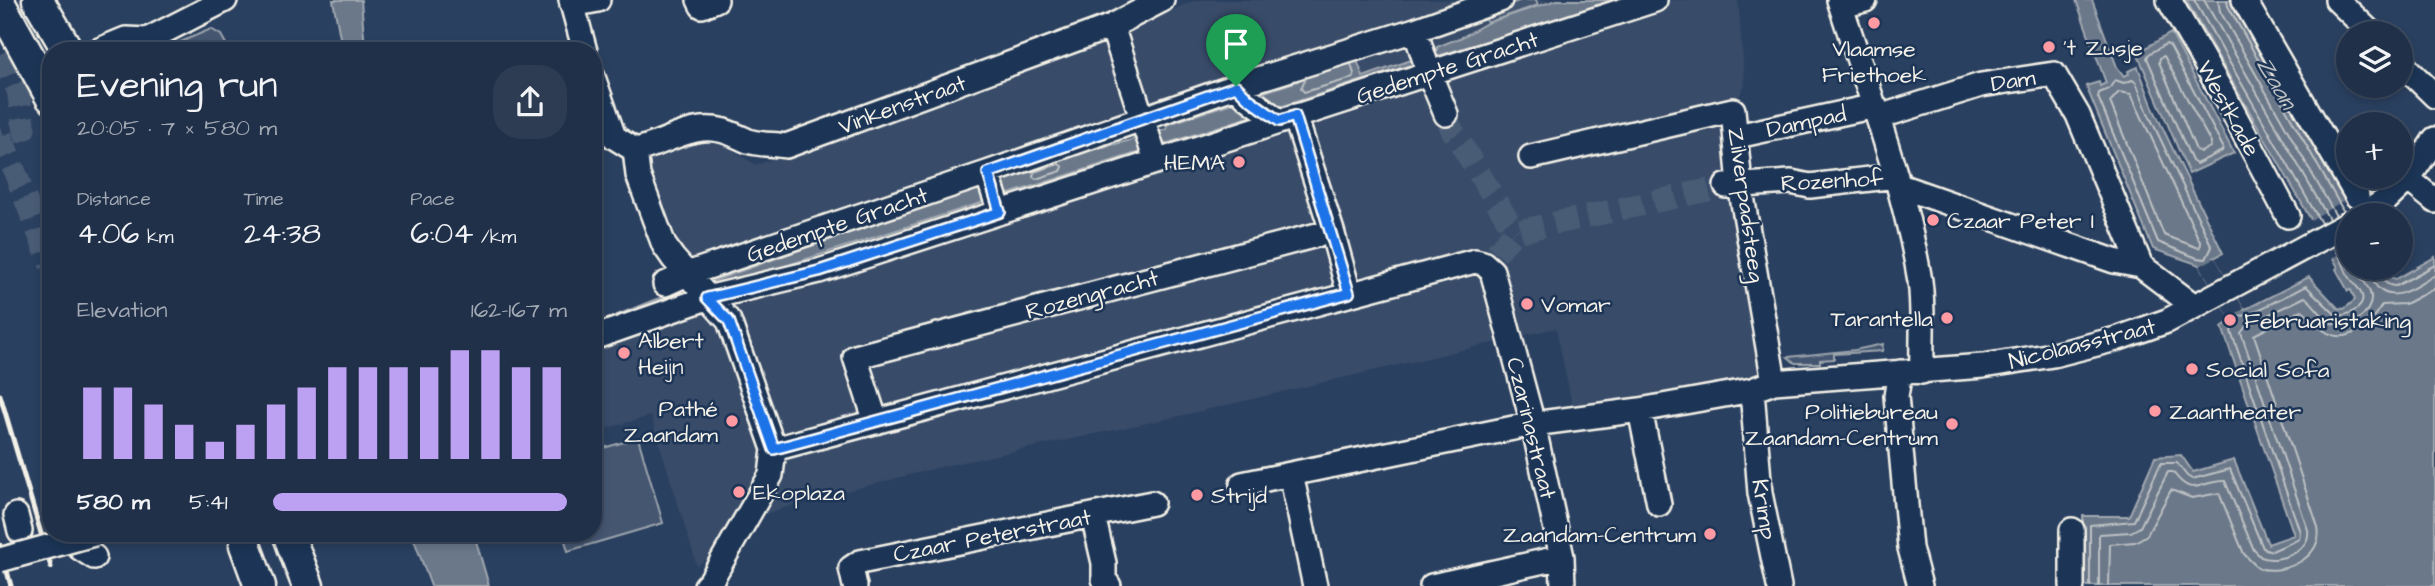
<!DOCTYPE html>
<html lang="en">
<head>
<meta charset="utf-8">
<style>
  :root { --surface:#203048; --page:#2d3c52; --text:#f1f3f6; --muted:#a2a9b4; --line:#3d4b60; --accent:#bca0f2 }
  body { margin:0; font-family:"Architects Daughter",sans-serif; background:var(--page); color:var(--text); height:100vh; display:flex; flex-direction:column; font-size:26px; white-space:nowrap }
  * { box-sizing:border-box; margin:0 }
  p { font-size:23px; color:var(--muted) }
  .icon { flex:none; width:38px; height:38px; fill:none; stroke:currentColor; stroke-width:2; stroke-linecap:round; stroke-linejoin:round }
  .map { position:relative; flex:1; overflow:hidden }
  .panel { position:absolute; left:42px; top:42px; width:560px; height:500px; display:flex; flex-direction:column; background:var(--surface); border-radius:28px; box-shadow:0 4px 10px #0003,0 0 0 2px var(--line) }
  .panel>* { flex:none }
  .tools { position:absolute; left:2336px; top:21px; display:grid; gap:14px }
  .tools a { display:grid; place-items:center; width:77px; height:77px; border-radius:50%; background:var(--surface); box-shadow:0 4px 10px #0003,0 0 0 2px var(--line); font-size:35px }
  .pin { position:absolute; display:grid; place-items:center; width:60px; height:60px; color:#fff; margin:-72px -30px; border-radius:50% 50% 50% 0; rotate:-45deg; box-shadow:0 0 7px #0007 }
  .pin .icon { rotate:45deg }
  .round { display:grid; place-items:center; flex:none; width:74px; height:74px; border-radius:28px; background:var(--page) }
  .headline { display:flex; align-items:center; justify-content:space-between; height:119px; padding:0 35px }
  h1 { font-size:38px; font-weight:600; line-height:52px }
  .metrics { display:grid; grid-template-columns:repeat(3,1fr); gap:10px; height:119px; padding:7px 35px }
  .metrics div { display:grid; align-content:center }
  .metrics b { font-size:30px; font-weight:600 }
  .metrics small { font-size:19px; font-weight:400 }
  .metrics p { font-size:19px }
  .chart { height:196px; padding:14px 35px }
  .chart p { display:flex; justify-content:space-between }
  .chart svg { width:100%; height:126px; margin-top:7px; stroke:var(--accent); stroke-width:6 }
  ul { padding:0 35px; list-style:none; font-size:23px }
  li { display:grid; grid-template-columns:112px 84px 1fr; align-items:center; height:52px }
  li i { height:18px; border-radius:9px; background:var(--accent) }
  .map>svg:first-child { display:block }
  .built { fill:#374c69 }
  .green { fill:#445771; stroke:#9ca4ac; stroke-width:2 }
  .water { fill:#6a788a; stroke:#a1a8b0; stroke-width:2 }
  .pier { fill:#2a4060 }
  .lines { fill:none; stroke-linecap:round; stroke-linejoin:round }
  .shore { stroke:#bdc1c2; stroke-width:2 }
  .minor-tunnel { stroke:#485b74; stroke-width:23; stroke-dasharray:23 11; stroke-linecap:butt }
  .minor-casing { stroke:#f4f1e8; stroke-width:28 }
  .major-casing { stroke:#f4f1e8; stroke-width:35 }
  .minor { stroke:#1d3557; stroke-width:23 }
  .major { stroke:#1d3557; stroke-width:30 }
  .rail { stroke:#f4f1e8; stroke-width:5 }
  .minor-bridge-casing { stroke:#f4f1e8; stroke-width:28; stroke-linecap:butt }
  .minor-bridge { stroke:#1d3557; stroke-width:23 }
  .route-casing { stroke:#fff; stroke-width:14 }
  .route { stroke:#1a73e8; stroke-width:9 }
  .poi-dot { fill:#ff9aa2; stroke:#1d3557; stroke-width:2.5 }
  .labels { text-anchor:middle; stroke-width:5; stroke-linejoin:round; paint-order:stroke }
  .poi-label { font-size:23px; fill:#f4f1e8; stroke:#1d3557; text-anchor:start }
  .street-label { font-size:23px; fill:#f4f1e8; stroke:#1d3557 }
  .water-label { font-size:24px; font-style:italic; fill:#bdc1c2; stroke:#1d3557 }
</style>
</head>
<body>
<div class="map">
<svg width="2435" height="586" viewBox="0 0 2435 586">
  <rect width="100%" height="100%" fill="#2a4060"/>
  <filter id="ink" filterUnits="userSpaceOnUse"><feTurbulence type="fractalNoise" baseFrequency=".0143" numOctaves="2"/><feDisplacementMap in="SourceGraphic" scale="14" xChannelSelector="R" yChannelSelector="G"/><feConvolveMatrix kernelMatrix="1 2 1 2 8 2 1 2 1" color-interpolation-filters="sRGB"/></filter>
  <g filter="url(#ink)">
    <path class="built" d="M1196 0H1738L1745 85 1721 130 1762 373 1574 414 1556 328 1180 416 940 467 800 503 765 514 697 566 651 416 593 432V350L723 302 680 244 642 155 710 136 756 165 1008 77Z"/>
    <path class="green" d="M1522 0H1536L1538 5 1487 23 1484 13Z
      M211 29 221 35 230 51H159Z
      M1883 344 1882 351 1834 354V359L1820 360V363H1795L1788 357 1855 350Z
      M638 438 663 523 568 551 563 534H593V451Z"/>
    <path class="water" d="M333 0H361L365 48H342Z
      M1557 0H1620L1441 55 657 307 593 333V325L654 300 708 283 1046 161 1128 141 1167 129 1166 125 1298 81 1300 71 1354 51 1363 77 1437 51V47L1462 37 1487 23Z
      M2076 0H2092L2117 67 2124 76 2129 74 2128 71 2138 67 2154 110 2223 253 2214 258 2244 310 2309 277 2338 308 2344 309 2355 300 2351 290 2348 291 2336 269 2338 267 2186 0H2232L2354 215H2348V268H2387L2385 270 2389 277 2396 279 2435 257V586H2083V516H2129L2155 457 2181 455 2193 472 2234 460 2268 544 2294 535 2222 327 2229 322 2230 317 2200 265 2153 249 2086 86 2099 82 2100 86 2106 83Z
      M2171 33 2234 153 2189 174 2137 53Z
      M412 534H474L489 586H431Z"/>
    <path class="pier" d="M2348 198 2357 213 2348 215V249L2330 259 2309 221Z
      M2215 258 2244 309 2229 317 2200 266Z"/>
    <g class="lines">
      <path class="shore" d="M2194 0 2321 223
        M2204 0 2329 219
        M2218 0 2220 11 2336 216
        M2227 0 2228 6 2344 212
        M2166 44 2170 46 2223 147 2222 151 2196 164 2192 161 2147 58 2149 54Z
        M2164 56 2211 143 2210 147 2201 152 2196 150 2159 62 2160 58Z
        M1306 78 1301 88 1304 92 1353 78 1354 74 1351 64
        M2115 80 2124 83 2132 80 2136 82 2148 113 2212 247 2206 259 2197 258 2158 242 2098 97 2099 93 2109 89Z
        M2119 92 2131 94 2201 244 2199 248 2164 235 2110 102Z
        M1059 164 1063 167 1061 171 1036 179 1033 177 1034 172Z
        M2370 268C2370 276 2373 283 2378 288 2395 305 2419 284 2435 275
        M2379 268C2378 278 2386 286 2396 286L2435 265
        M2090 586V525L2134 521 2161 463H2177L2187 476 2192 479 2230 469 2263 548 2272 551 2299 539 2300 532 2231 331 2239 316 2248 315 2306 286 2336 315C2344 316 2350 314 2357 309 2373 296 2350 283 2346 271 2343 263 2339 255 2334 246
        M2099 586V534L2131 532 2140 527 2168 472H2173C2193 500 2200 480 2225 481L2254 550 2261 557C2279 564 2311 551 2308 530L2241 333 2247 325 2305 297C2315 304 2321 318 2332 323 2349 330 2373 314 2371 296 2369 284 2359 278 2354 268
        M2109 586 2110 544 2135 542 2147 535 2171 490 2192 498 2219 493 2244 554 2258 568C2284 576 2324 557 2318 527L2254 335 2302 310C2310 315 2315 324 2323 330 2346 347 2372 325 2382 305L2405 304 2435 288"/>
      <path class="minor-tunnel" d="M0 54 18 90 24 129 1 136 51 265
        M1446 114 1451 128 1515 232
        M1496 253 1515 232 1726 186"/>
      <defs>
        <path id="minor" d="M571 0 585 51
          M699 0 702 6 716 0
          M1839 0C1869 93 1904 184 1920 281 1924 310 1921 343 1922 372
          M2169 0 2228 103 2288 216
          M2244 0 2357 196
          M2337 0 2371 33
          M572 5 598 0
          M1841 6 1865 0
          M1112 26 1156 161
          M1415 30 1429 73 1446 114
          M97 51 126 39 147 40
          M135 51 147 40 225 0
          M2401 63 2435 96
          M593 77 614 137 635 150
          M1236 86 1248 98 1279 121
          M1295 116 1332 231
          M1879 117 1981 85 2054 74 2078 115 2141 266
          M1737 136 1875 106
          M635 150C658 146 679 131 702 129 721 127 732 134 748 141 760 145 774 144 786 146L1112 26 1162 0
          M635 150 638 175 664 245 673 258 729 321 774 449 771 475 710 582 706 586
          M1531 157 1733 110 1740 185 1774 382
          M987 173 1000 212
          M2408 179 2435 201
          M1726 186 1791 182 1810 186 1896 176
          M1900 186 2114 261 2141 266 2194 306
          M2363 215 2386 200 2408 179 2435 139
          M665 284 687 274 987 173 1236 86 1415 30 1500 0
          M593 338 707 298 819 271 1655 0
          M1900 372 1896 396 1910 548 1920 586
          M1752 390 1760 493 1779 586
          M1640 410 1659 504
          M876 422 855 357 1332 231 1349 293
          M774 449 1475 261 1483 263 1492 271 1533 424 1562 557 1563 586
          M1291 474 1315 586
          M1242 484 1533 424 1640 410 1752 390 1774 382 1983 366 2053 355 2116 339 2167 321 2348 224
          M16 515 20 531
          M1093 516 1104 563V579L1109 586
          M2072 530V586
          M77 538 80 548 94 557
          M855 586 851 568 860 562 1152 503
          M1432 586 1562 557"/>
        <path id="major" d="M38 0 68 51
          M0 4 51 97
          M289 536 308 586
          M245 545 260 586"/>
      </defs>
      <use href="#minor" class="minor-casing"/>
      <use href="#major" class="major-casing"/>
      <use href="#minor" class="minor"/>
      <use href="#major" class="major"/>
      <path class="rail" d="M0 395 51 567
        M0 545 11 586"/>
      <defs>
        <path id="minor-bridge" d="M0 560 94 534"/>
      </defs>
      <use href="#minor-bridge" class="minor-bridge-casing"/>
      <use href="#minor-bridge" class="minor-bridge"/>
    </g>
  </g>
  <g class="lines" filter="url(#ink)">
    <defs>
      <path id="route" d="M1236 86 1248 98 1279 121 1295 116 1349 293 774 449 729 321 707 298 819 271 1000 212 988 173Z"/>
    </defs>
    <use href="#route" class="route-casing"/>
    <use href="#route" class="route"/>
  </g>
  <g class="poi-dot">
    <circle cx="1874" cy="23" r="7"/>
    <circle cx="2049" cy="47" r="7"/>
    <circle cx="1239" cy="162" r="7"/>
    <circle cx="1933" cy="220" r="7"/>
    <circle cx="1527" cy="304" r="7"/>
    <circle cx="1947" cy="318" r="7"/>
    <circle cx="2230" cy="320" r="7"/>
    <circle cx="624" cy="353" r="7"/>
    <circle cx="2192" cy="369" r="7"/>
    <circle cx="2155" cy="411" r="7"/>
    <circle cx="732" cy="421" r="7"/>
    <circle cx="1952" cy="424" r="7"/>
    <circle cx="739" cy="492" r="7"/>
    <circle cx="1197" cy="495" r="7"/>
    <circle cx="1710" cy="534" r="7"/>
  </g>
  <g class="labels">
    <g class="poi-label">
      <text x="2063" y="55">'t Zusje</text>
      <text x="1874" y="56" text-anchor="middle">Vlaamse<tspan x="1874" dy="26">Friethoek</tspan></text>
      <text x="1225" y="170" text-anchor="end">HEMA</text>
      <text x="1947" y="228">Czaar Peter I</text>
      <text x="1541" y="312">Vomar</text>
      <text x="1933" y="326" text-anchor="end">Tarantella</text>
      <text x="2244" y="328">Februaristaking</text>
      <text x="638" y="348">Albert<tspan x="638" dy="26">Heijn</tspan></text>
      <text x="2206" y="377">Social Sofa</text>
      <text x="718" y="416" text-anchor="end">Pathé<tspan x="718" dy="26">Zaandam</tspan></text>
      <text x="1938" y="419" text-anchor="end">Politiebureau<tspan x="1938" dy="26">Zaandam-Centrum</tspan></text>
      <text x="2169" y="419">Zaantheater</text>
      <text x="753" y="500">Ekoplaza</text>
      <text x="1211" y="503">Strijd</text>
      <text x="1696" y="542" text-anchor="end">Zaandam-Centrum</text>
    </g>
    <g class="street-label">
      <text transform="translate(1447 67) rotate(-18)" y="8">Gedempte Gracht</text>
      <text transform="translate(2013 80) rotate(-9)" y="8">Dam</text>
      <text transform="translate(902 104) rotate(-20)" y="8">Vinkenstraat</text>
      <text transform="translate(2229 108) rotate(61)" y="8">Westkade</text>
      <text transform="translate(1806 121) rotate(-12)" y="8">Dampad</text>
      <text transform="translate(1832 180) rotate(-3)" y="8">Rozenhof</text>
      <text transform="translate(1747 205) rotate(82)" y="8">Zilverpadsteeg</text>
      <text transform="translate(837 224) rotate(-19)" y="8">Gedempte Gracht</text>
      <text transform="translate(1092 294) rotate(-15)" y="8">Rozengracht</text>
      <text transform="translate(2082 343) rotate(-14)" y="8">Nicolaasstraat</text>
      <text transform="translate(1532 428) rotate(76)" y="8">Czarinastraat</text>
      <text transform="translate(1765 509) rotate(81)" y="8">Krimp</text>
      <text transform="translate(992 535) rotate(-11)" y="8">Czaar Peterstraat</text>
    </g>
    <g class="water-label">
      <text transform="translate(2277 83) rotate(60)" y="8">Zaan</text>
    </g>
  </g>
</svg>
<div class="tools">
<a><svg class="icon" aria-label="layers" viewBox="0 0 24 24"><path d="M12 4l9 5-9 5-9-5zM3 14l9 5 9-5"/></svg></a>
<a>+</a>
<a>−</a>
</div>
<div class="pin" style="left:1236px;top:86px;background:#1e9e55"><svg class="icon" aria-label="arrive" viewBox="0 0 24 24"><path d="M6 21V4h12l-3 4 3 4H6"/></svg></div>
<section class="panel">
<div class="headline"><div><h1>Evening run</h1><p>20:05 · 7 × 580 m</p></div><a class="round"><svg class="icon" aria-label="share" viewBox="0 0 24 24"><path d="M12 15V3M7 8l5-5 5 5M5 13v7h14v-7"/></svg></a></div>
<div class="metrics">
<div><p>Distance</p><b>4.06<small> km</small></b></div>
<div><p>Time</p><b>24:38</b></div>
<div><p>Pace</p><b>6:04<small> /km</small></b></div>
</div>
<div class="chart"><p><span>Elevation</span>162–167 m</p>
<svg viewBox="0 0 160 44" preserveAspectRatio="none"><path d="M5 44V19M15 44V19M25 44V25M35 44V32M45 44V38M55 44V32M65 44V25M75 44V19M85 44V12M95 44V12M105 44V12M115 44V12M125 44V6M135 44V6M145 44V12M155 44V12"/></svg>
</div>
<ul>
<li><b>580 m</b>5:41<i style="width:100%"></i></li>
</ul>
</section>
</div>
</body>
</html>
